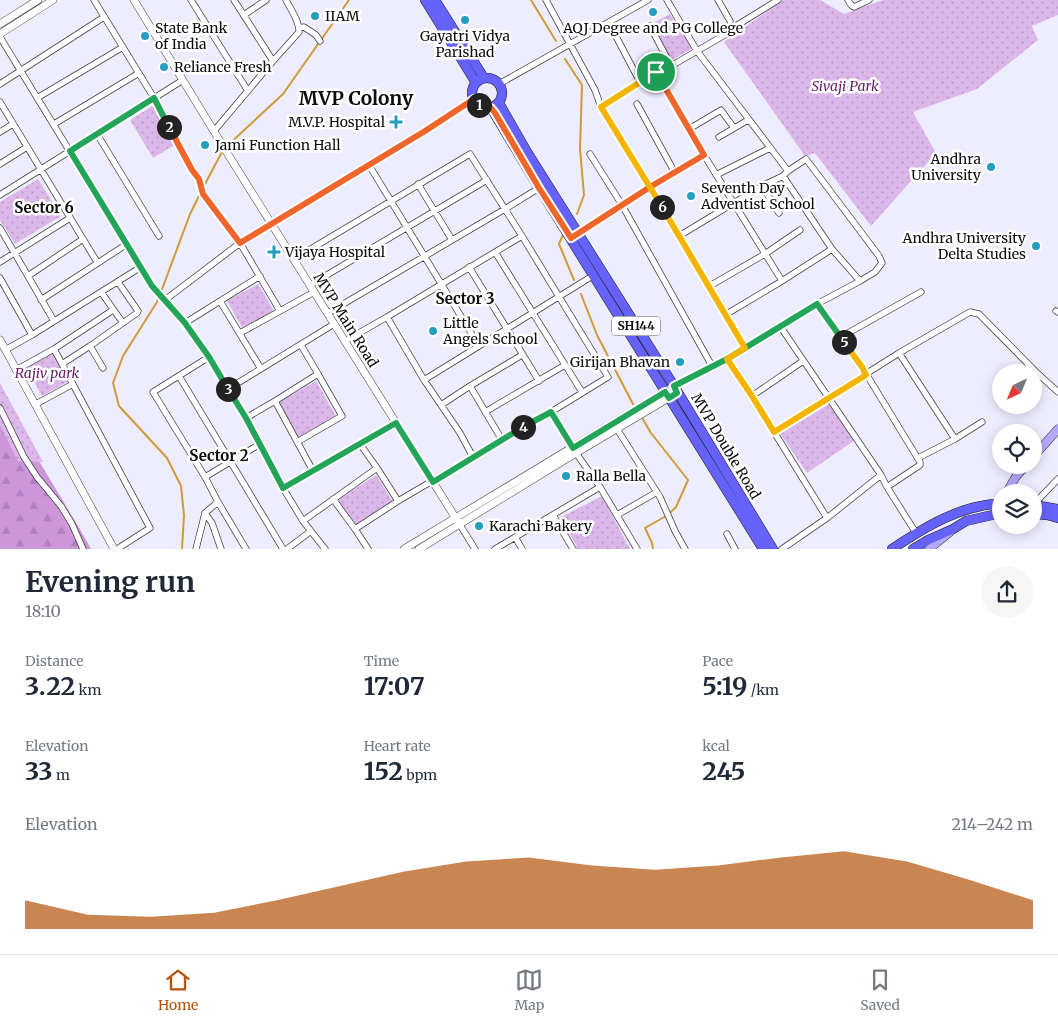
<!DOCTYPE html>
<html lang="en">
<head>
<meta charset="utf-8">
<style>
  :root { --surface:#fff; --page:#f6f6f7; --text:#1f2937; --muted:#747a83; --line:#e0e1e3; --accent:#b45309 }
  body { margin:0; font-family:Merriweather,serif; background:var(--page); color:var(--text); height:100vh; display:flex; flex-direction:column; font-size:19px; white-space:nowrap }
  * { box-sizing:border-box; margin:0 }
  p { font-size:16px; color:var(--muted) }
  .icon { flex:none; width:28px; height:28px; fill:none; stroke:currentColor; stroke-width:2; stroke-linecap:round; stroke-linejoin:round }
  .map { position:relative; height:549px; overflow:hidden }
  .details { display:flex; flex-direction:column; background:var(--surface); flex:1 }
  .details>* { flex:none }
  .needle { width:32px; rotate:224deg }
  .tools { position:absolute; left:992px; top:364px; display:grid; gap:10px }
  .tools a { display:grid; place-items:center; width:50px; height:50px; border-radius:50%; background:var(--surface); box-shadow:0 2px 12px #0003; font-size:25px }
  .pin { position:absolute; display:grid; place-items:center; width:42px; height:42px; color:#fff; margin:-21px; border:2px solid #fff; border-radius:50%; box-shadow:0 1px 5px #0007 }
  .km { position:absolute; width:25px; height:25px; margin:-12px; border-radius:50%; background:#222; color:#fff; font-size:14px; line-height:25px; text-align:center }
  .round { display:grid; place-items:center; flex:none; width:52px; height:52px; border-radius:26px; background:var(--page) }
  .headline { display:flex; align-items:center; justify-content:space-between; height:85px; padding:0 25px }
  h1 { font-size:28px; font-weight:700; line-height:38px }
  .figures { display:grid; grid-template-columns:repeat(3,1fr); gap:8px; height:85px; padding:5px 25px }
  .figures div { display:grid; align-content:center }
  .figures b { font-size:25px; font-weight:700 }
  .figures small { font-size:14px; font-weight:400 }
  .figures p { font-size:14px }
  .chart { height:140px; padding:10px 25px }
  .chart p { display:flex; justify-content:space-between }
  .chart svg { width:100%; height:90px; margin-top:5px; fill:var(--accent); opacity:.7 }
  .tab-bar { display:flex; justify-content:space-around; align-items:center; height:70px; border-top:1px solid var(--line); background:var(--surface); font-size:14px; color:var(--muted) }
  .tab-bar a { display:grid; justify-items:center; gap:2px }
  .tab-bar .active { color:var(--accent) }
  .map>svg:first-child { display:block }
  .forest { fill:url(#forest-firs) }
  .park { fill:url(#park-dots) }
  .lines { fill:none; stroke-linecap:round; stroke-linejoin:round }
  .stream { stroke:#cf9b38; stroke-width:2 }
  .minor-casing { stroke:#404040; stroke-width:7 }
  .tertiary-casing { stroke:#404040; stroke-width:8 }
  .secondary-casing { stroke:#2f2f2f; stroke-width:9 }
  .primary-casing { stroke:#1e1e1e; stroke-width:10 }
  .minor { stroke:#fff; stroke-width:5.5 }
  .tertiary { stroke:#fff; stroke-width:7 }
  .secondary { stroke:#b5a8ff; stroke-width:8 }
  .primary { stroke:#6562fa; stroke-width:9 }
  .split-1-casing { stroke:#fff; stroke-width:10 }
  .split-2-casing { stroke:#fff; stroke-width:10 }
  .split-3-casing { stroke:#fff; stroke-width:10 }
  .split-4-casing { stroke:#fff; stroke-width:10 }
  .split-5-casing { stroke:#fff; stroke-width:10 }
  .split-6-casing { stroke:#fff; stroke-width:10 }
  .split-7-casing { stroke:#fff; stroke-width:10 }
  .split-1 { stroke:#f0652b; stroke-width:6 }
  .split-2 { stroke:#f0652b; stroke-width:6 }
  .split-3 { stroke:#22a559; stroke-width:6 }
  .split-4 { stroke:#22a559; stroke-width:6 }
  .split-5 { stroke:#22a559; stroke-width:6 }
  .split-6 { stroke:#f5b400; stroke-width:6 }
  .split-7 { stroke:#f5b400; stroke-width:6 }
  .poi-dot { fill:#239ebf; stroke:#fff; stroke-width:2 }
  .labels { text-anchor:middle; stroke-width:5; stroke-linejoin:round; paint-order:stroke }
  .shield { fill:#fff; stroke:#565656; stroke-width:1 }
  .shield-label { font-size:12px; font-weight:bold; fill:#0d0d0d }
  .poi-label { font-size:14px; fill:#0d0d0d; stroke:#fff; text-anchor:start }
  .park-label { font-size:14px; font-style:italic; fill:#661d62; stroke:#fff }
  .street-label { font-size:14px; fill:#0d0d0d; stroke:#fff }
  .neighbourhood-label { font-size:15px; font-weight:bold; fill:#0d0d0d; stroke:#fff }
  .district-label { font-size:19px; font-weight:bold; fill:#0d0d0d; stroke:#fff }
</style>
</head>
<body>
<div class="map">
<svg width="1058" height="549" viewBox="0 0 1058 549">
  <defs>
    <pattern id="forest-firs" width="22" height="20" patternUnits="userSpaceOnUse" patternTransform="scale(1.25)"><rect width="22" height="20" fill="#cd96db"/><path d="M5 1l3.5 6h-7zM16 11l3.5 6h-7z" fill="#af80bb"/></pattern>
    <pattern id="park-dots" width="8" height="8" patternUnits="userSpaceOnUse" patternTransform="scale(1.25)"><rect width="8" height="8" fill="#dcb7ea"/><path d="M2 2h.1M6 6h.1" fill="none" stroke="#bc9cc8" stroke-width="1.8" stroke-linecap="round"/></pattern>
  </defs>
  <rect width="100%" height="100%" fill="#eeedff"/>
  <path class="forest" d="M0 396 81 531 91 549H0Z"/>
  <path class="park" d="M783 0H820L844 14 883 0H1058V15L1032 26 1038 40 977 89 913 112 936 153 871 226 815 153 805 156 724 42Z
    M670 14 693 48 670 61 651 24Z
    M154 105 178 143 153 158 130 120Z
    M38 179 61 216 15 244 0 220V202Z
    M258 284 274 311 243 329 227 301Z
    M53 351 69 381 42 396 25 366Z
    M316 381 336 416 298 438 278 403Z
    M0 383 43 462 18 461 0 425Z
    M826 399 855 440 807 473 779 432Z
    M376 475 393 502 355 526 338 500Z
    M602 496 630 549H578L561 517Z"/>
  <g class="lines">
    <path class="stream" d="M531 0 556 41
      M565 59 582 85 580 149 584 195 577 214
      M226 147 283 94 349 0
      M204 186 223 150
      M563 235 559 244 574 280
      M161 292 190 214 201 192
      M581 294 597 335 633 404
      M159 297 157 302 123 356 113 383 119 406 167 458 181 486 184 515 182 549
      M641 416 651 433 688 480 676 507 670 513
      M653 549 652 543 645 528 666 516"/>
    <defs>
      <path id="minor" d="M94 0 154 98 192 170 199 179 205 196 240 243 165 300
        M191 0 248 91
        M234 0 273 61
        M546 0 595 90 601 107
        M667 0 697 51 788 171 783 176 832 249 860 281
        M718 0 730 21
        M848 0 851 5 854 7 869 0
        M244 15 266 0
        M609 23 640 82
        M650 26 671 66
        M299 28 304 27 316 35 320 41
        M0 37 152 286 185 323 209 357 246 418 283 488 303 521 325 549
        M656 73 671 66 728 33 731 29 778 0
        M0 84 104 17
        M499 84 648 0
        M37 98 123 47
        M0 102 97 262
        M637 104 675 173
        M54 124 139 73
        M689 129 721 110 734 128
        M214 131 273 61 299 32C300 22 291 10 286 0
        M0 132 13 124
        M97 134 159 236
        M719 137 748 120
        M590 154 622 205 712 366
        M704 155 782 281 725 315
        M0 164 27 147
        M369 165 479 346
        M716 175 770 148
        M418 184 452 240
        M762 186 779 213
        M0 195 183 80
        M0 228 54 321
        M578 234 650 187 704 155 656 73 601 107 650 187 745 348
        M679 236 762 186 783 176
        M495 252 582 392
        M294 259 470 154 522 236
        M0 262 70 218
        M469 267 539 381
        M28 276 83 239
        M0 278 32 335
        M782 281 832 249
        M310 285 487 180
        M708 287 765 254 800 230
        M101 292 123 323
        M314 292 280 311 240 243 425 131 474 99
        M41 300 127 244
        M220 301 261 369
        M817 304 862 367 920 462V465L887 487
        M1056 311 1058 312
        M328 313 505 209 539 188
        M185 323 260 276
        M780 326 881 475 887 487 916 533
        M240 333 280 311
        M841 337 921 292
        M345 341 387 317
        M301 345 318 374 275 401 313 471
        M54 349 150 528 117 549
        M5 350 32 335 141 267
        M899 353 955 439
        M209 357 153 392 205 477 260 444
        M727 359 752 396 803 361
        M62 364 90 346
        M103 368 90 346 137 313 138 311 118 282
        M16 370 54 349 113 310
        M179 376 283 549
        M424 380 594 275
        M470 386 502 440
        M674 386 727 359 817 304 860 281 875 272 882 263 879 256 806 159 788 171
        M228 389 334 324
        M752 396 827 518
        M36 404 73 384
        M441 405 470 386 522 355
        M0 408 24 457 37 477 61 506 72 524 83 549
        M485 412 565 365
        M551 412 573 448
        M246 418 275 401
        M617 429 660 497 675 531 685 549
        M774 432 899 353 970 312 979 314 1036 372 1058 392
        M297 442 342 416 318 374
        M360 444 377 468
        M576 453 600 487 637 549
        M918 458 955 439 982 422
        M205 477 218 502 246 549
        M283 488 396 423
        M333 499 355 529
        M218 502 205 513 212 523 221 549
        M1034 504 1058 479
        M553 515 573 549
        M617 515 657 492
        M303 521 377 468 398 501 502 440 551 412 608 377 522 236 387 317 424 380 460 433 473 457
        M460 525 475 549
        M727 534 735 549
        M515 537 522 549
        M196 549 205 513
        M287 549 311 531
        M368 549 355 529 398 501
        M495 549 600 487
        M782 549 827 518 881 475"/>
      <path id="tertiary" d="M134 0 229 156 460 525
        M0 24 38 0
        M0 34 53 0
        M0 340 114 549
        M404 549 674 386
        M419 549 576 453 677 393"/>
      <path id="secondary" d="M1034 456 1058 429
        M1007 492 1015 478 1026 465
        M929 549 950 532"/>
      <path id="primary" d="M425 0 476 83
        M435 0 484 78
        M472 93a15 15 0 1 1 30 0a15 15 0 1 1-30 0Z
        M499 103 527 152 674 386 773 549
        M491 108 539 188 763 549
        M1034 505 1058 509
        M1034 514 1047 515 1058 518
        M892 549C919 531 949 512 981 506 988 504 995 504 1001 504
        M913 549 928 540 953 529 966 521 1001 513"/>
    </defs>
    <use href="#minor" class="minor-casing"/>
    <use href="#tertiary" class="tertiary-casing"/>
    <use href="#secondary" class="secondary-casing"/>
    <use href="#primary" class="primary-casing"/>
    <use href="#minor" class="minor"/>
    <use href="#tertiary" class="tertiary"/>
    <use href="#secondary" class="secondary"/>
    <use href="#primary" class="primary"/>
  </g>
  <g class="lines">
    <defs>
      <path id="split-1" d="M479 105 486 108H491L495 113 539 188 571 238 650 187 704 155 656 72"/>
      <path id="split-2" d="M169 127 192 170 199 179 203 194 240 243 425 131 474 99 479 105"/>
      <path id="split-3" d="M169 127 154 98 70 151 152 286 185 323 209 357 228 389"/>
      <path id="split-4" d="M228 389 246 418 283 488 396 423 433 482 523 427"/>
      <path id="split-5" d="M523 427 551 412 573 448 665 392 669 398 677 393 674 386 727 359 817 304 844 342"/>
      <path id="split-6" d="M662 207 745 348 727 359 752 396 774 432 866 375 862 367 844 342"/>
      <path id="split-7" d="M656 72 601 107 662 207"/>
    </defs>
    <use href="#split-1" class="split-1-casing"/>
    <use href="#split-2" class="split-2-casing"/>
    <use href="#split-3" class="split-3-casing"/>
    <use href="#split-4" class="split-4-casing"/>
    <use href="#split-5" class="split-5-casing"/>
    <use href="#split-6" class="split-6-casing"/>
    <use href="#split-7" class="split-7-casing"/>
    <use href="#split-1" class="split-1"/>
    <use href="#split-2" class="split-2"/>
    <use href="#split-3" class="split-3"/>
    <use href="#split-4" class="split-4"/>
    <use href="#split-5" class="split-5"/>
    <use href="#split-6" class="split-6"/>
    <use href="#split-7" class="split-7"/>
  </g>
  <g class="poi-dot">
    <circle cx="653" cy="12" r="5"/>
    <circle cx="315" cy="16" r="5"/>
    <circle cx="465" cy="20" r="5"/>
    <circle cx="145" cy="36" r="5"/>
    <circle cx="164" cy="67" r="5"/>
    <path d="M393.5 114.5h5v5h5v5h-5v5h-5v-5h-5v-5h5z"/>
    <circle cx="205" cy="145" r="5"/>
    <circle cx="991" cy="167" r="5"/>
    <circle cx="691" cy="196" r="5"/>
    <circle cx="1036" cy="246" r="5"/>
    <path d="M271.5 244.5h5v5h5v5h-5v5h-5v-5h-5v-5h5z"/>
    <circle cx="433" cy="331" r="5"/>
    <circle cx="680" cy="362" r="5"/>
    <circle cx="566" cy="476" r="5"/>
    <circle cx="479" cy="526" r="5"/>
  </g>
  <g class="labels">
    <rect class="shield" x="612" y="316.5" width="48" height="19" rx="4"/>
    <g class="shield-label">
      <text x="636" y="330">SH144</text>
    </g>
    <g class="poi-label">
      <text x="325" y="21">IIAM</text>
      <text x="155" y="33">State Bank<tspan x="155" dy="16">of India</tspan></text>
      <text x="653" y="33" text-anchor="middle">AQJ Degree and PG College</text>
      <text x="465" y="41" text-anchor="middle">Gayatri Vidya<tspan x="465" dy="16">Parishad</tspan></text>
      <text x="174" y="72">Reliance Fresh</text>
      <text x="385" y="127" text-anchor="end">M.V.P. Hospital</text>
      <text x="215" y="150">Jami Function Hall</text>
      <text x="981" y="164" text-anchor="end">Andhra<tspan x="981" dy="16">University</tspan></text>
      <text x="701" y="193">Seventh Day<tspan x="701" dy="16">Adventist School</tspan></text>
      <text x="1026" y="243" text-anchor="end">Andhra University<tspan x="1026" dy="16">Delta Studies</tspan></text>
      <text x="285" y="257">Vijaya Hospital</text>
      <text x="443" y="328">Little<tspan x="443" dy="16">Angels School</tspan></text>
      <text x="670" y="367" text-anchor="end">Girijan Bhavan</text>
      <text x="576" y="481">Ralla Bella</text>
      <text x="489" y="531">Karachi Bakery</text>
    </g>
    <g class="park-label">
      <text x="845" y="91">Sivaji Park</text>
      <text x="47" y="378">Rajiv park</text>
    </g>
    <g class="street-label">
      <text transform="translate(346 320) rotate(58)" y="5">MVP Main Road</text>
      <text transform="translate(726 446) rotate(59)" y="5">MVP Double Road</text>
    </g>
    <g class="neighbourhood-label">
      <text x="44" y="213">Sector 6</text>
      <text x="465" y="304">Sector 3</text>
      <text x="219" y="461">Sector 2</text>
    </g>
    <g class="district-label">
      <text x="356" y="105">MVP Colony</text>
    </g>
  </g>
</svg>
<div class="tools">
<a><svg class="needle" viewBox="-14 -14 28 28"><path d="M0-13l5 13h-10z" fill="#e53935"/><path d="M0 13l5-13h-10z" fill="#747a83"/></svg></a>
<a><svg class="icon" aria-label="locate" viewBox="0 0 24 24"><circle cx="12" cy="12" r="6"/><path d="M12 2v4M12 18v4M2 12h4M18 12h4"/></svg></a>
<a><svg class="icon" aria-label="layers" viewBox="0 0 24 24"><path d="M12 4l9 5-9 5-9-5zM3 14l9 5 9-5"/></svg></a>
</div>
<div class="pin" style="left:656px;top:72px;background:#1e9e55"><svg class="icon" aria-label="arrive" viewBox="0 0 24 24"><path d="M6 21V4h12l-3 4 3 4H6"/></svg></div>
<b class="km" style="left:479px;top:105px">1</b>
<b class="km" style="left:169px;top:127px">2</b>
<b class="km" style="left:228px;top:389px">3</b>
<b class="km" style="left:523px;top:427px">4</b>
<b class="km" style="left:844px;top:342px">5</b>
<b class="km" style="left:662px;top:207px">6</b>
</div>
<section class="details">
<div class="headline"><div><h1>Evening run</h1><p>18:10</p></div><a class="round"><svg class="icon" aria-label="share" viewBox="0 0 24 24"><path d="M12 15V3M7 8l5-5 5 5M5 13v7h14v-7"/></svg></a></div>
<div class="figures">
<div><p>Distance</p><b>3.22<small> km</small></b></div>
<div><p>Time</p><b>17:07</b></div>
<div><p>Pace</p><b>5:19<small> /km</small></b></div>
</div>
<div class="figures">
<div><p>Elevation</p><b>33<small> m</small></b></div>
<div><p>Heart rate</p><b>152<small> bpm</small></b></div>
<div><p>kcal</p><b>245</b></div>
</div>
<div class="chart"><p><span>Elevation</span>214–242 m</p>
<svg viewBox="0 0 160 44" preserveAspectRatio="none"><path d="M0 44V30L10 37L20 38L30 36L40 30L50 23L60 16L70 11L80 9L90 13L100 15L110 13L120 9L130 6L140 11L150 20L160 30V44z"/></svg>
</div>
</section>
<nav class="tab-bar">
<a class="active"><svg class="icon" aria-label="home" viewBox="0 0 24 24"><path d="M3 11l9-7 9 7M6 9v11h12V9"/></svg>Home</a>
<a><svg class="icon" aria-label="map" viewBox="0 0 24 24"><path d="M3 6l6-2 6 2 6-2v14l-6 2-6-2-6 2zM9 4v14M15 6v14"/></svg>Map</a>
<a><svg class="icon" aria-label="saved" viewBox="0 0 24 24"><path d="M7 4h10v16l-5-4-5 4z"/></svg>Saved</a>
</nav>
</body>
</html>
